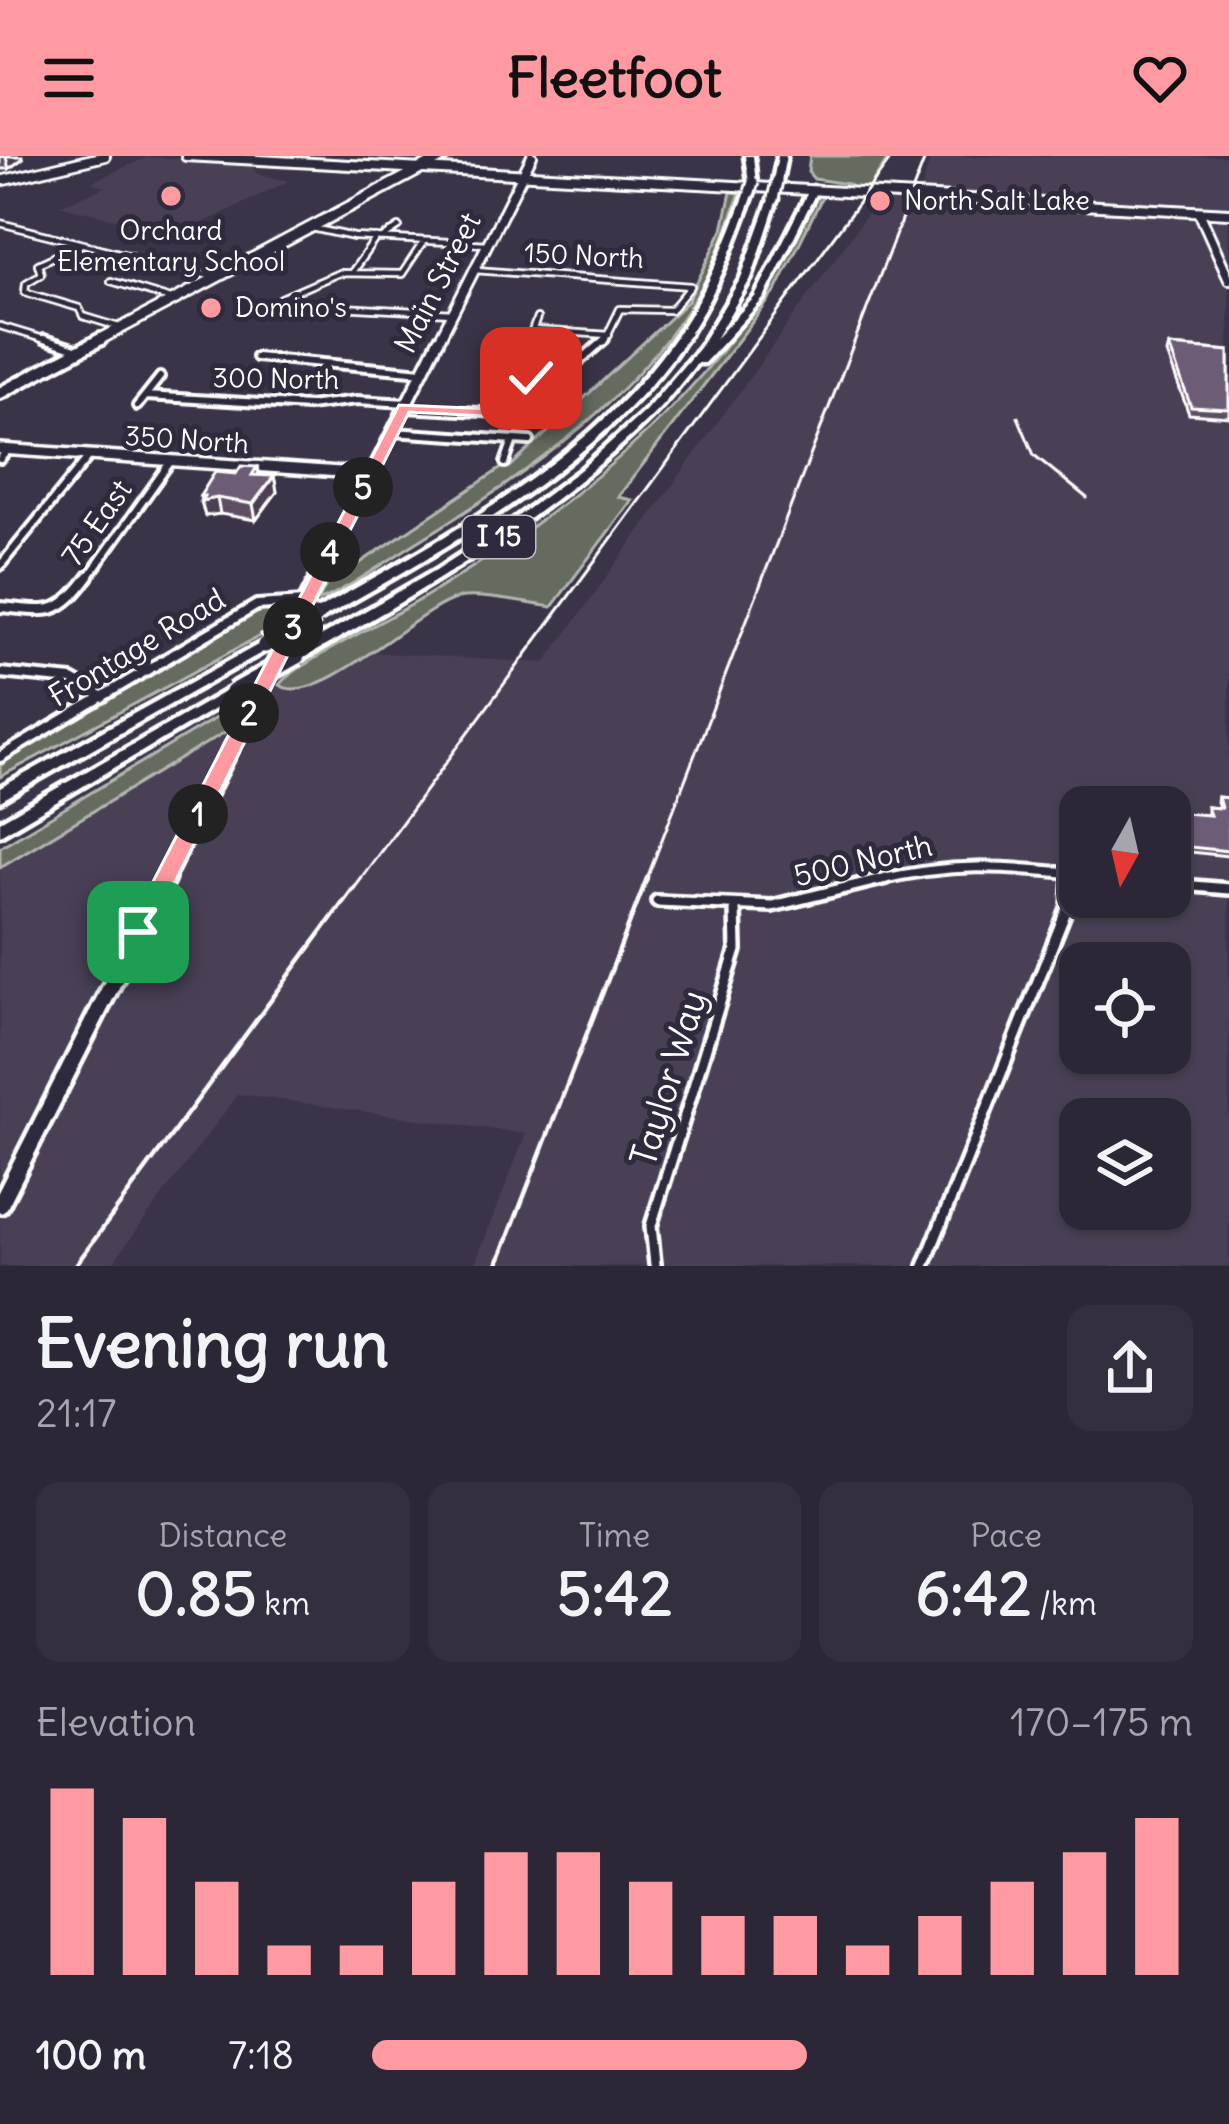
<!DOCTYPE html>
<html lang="en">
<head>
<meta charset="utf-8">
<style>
  :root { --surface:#2c2736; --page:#342f3e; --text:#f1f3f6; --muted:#a6a5ad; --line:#484451; --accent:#ff9aa2 }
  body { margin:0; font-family:Delius,sans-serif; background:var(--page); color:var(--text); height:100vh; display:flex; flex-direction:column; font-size:45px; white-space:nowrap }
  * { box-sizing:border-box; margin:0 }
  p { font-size:39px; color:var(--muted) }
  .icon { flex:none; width:66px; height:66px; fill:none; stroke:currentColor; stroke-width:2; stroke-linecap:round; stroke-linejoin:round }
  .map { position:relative; height:1110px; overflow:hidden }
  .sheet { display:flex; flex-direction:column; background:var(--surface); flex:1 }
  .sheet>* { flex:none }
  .needle { width:78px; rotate:188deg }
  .tools { position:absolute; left:1059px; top:630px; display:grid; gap:24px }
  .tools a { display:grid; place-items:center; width:132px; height:132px; border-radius:24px; background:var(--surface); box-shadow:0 3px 9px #0004,0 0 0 3px var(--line); font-size:60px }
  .pin { position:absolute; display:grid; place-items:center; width:102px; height:102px; color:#fff; margin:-51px; border-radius:24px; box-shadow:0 6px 18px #0006 }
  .km { position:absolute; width:60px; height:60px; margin:-30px; border-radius:50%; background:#222; color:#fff; font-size:33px; line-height:60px; text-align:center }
  .round { display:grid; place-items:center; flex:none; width:126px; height:126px; border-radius:24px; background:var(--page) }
  .head { display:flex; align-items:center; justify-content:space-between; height:204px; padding:0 36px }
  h1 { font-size:66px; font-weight:700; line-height:90px }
  .stats { display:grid; grid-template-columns:repeat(3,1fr); gap:18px; height:204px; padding:12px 36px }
  .stats div { display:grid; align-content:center; border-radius:24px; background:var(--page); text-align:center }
  .stats b { font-size:60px; font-weight:700 }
  .stats small { font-size:33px; font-weight:400 }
  .stats p { font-size:33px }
  .chart { height:336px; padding:24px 36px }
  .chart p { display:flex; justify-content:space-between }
  .chart svg { width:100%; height:216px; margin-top:12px; stroke:var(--accent); stroke-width:6 }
  ul { padding:0 36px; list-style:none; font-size:39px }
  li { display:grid; grid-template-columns:192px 144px 1fr; align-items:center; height:90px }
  li i { height:30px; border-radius:15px; background:var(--accent) }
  header { display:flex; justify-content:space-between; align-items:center; height:156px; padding:0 36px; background:var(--accent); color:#111; font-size:54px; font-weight:700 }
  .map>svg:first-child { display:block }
  .built { fill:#4a4056; fill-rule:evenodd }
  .green { fill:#656c5f; stroke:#b2b6af; stroke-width:3 }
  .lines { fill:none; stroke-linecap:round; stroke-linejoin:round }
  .street-far3-casing { stroke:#fff; stroke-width:10 }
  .street-far2-casing { stroke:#fff; stroke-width:14 }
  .street-far1-casing { stroke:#fff; stroke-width:16 }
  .street-casing { stroke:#fff; stroke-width:18 }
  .secondary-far3-casing { stroke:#fff; stroke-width:14 }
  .secondary-far2-casing { stroke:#fff; stroke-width:16 }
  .secondary-far1-casing { stroke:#fff; stroke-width:21 }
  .secondary-casing { stroke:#fff; stroke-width:24 }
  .primary-far1-casing { stroke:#fff; stroke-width:15 }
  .primary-casing { stroke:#fff; stroke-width:18 }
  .highway-casing { stroke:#fff; stroke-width:9 }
  .street-far3 { stroke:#2f2a3d; stroke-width:4.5 }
  .street-far2 { stroke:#2f2a3d; stroke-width:6 }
  .street-far1 { stroke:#2f2a3d; stroke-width:8 }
  .street { stroke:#2f2a3d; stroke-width:9 }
  .secondary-far3 { stroke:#2f2a3d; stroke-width:8 }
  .secondary-far2 { stroke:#2f2a3d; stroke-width:9 }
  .secondary-far1 { stroke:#2f2a3d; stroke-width:12 }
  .secondary { stroke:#2f2a3d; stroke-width:15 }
  .primary-far1 { stroke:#2f2a3d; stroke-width:9 }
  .primary { stroke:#2f2a3d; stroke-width:10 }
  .highway { fill:#2f2a3d; fill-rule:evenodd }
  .rail-far1 { stroke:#fff; stroke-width:3 }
  .rail { stroke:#fff; stroke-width:4.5 }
  .highway-bridge-far1-casing { stroke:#fff; stroke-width:15; stroke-linecap:butt }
  .highway-bridge-casing { stroke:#fff; stroke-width:24; stroke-linecap:butt }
  .highway-bridge-far1 { stroke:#2f2a3d; stroke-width:9 }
  .highway-bridge { stroke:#2f2a3d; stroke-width:15 }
  .wall { fill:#5d4e65; stroke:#fff; stroke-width:3 }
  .shaded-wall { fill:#4c4052; stroke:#fff; stroke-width:3 }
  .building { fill:#6c5b75; stroke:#fff; stroke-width:3 }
  .route { fill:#ff9aa2; stroke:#fff; stroke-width:3 }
  .poi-dot { fill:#ff9aa2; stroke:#2f2a3d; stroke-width:4.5 }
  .labels { text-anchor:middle; stroke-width:10; stroke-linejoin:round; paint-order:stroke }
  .far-poi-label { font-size:27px; fill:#fff; stroke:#2f2a3d; text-anchor:start }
  .far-street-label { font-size:27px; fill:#fff; stroke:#2f2a3d }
  .shield { fill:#2f2a3d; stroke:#c1bfc5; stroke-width:3 }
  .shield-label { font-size:27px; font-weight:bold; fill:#fff }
  .street-label { font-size:30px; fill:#fff; stroke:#2f2a3d }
  .near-street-label { font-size:36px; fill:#fff; stroke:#2f2a3d }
</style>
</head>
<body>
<header><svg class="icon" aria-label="menu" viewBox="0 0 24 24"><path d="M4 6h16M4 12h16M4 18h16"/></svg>Fleetfoot<svg class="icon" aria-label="heart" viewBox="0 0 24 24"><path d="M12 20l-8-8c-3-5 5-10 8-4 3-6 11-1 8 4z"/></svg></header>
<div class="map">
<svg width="1229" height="1110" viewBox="0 0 1229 1110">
  <rect width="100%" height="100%" fill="#3b3448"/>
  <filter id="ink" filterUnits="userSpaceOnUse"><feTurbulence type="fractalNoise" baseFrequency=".00833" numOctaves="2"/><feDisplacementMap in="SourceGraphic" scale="24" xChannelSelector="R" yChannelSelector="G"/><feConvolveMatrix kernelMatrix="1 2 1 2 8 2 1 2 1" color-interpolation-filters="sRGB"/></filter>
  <g filter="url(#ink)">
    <path class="built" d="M931 0H1229V1110H474L526 978 238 938 110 1110H0V692L336 494 545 507 883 36 920 38ZM1080 651H1170V741H1080ZM1080 807H1170V897H1080ZM1080 963H1170V1053H1080Z
      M148 1 251 7 257 18 289 25 178 79 59 49 106 31 91 26Z"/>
    <path class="green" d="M810 0H890L869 32 851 33 849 28 814 23 808 16Z
      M731 36 740 37C729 66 721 95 706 123 644 239 528 317 419 385 391 402 344 436 318 445L333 414 357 409 503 311H510L688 145 723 73Z
      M824 37 776 135 618 341 632 344 552 451C529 448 479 437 458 442 416 453 317 554 279 529 292 510 390 462 418 445 580 348 742 220 813 39Z
      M286 449 288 456 282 468 0 621V610L12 600 259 452Z
      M239 548 225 576 0 711V691Z"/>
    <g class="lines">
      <defs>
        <path id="street-far3" d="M0 67 218 122
          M312 72 354 81 488 88
          M384 81 399 71
          M82 88 38 108 41 118 26 127 25 136 79 152 83 160 122 172
          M475 114 691 130 671 154 620 153 604 186
          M352 116 376 82
          M111 125 174 144
          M281 142 339 117 402 118 424 85
          M284 148 453 157
          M0 170 53 186
          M533 174 609 179
          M528 186 537 162"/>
        <path id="street-far2" d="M44 183 79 194
          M529 183 518 212 528 221 555 228
          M256 201 423 216
          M146 240 308 250 357 244 407 247
          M137 250 160 221
          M404 252 519 258 605 183
          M392 276 530 285
          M0 303 8 294
          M505 307 513 284
          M0 410 90 299
          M87 423 171 305"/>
        <path id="street-far1" d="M0 451C49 455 58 462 89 420
          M0 517 72 524 103 541
          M0 601 257 449 304 446
          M874 725C952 706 1001 710 1080 718
          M1070 725V717"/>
        <path id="street" d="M1170 728 1229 733
          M657 745 772 750 886 722
          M655 1108 651 1070 736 794 735 752
          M924 1110 1068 750 1070 722"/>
        <path id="secondary-far3" d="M186 0 1229 57
          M0 25 105 0
          M1199 56 1229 123
          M438 186 532 0"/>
        <path id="secondary-far2" d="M0 293 370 318
          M318 423 439 183"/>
        <path id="secondary-far1" d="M164 725 319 420"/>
        <path id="secondary" d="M0 1049 166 722"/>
        <path id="primary-far1" d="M95 186 445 0"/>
        <path id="primary" d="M0 237 101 183"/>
        <path id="highway" d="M745 0H753L756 28 749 26Z
          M778 0H786L781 25 777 28 773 25Z
          M813 31 817 34 764 142 704 207H697C681 226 667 246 649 263 547 363 425 433 302 503H292L290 500 292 497 436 414 510 366 580 314 645 255 699 192 741 122 770 41 777 43 751 122 715 183 755 141 809 34Z
          M750 33 754 36C735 88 719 131 689 178 606 305 450 390 321 463H311L309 460 311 457C442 384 593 304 679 176 709 132 727 86 746 36Z
          M265 485 272 489 270 492 0 645V632Z
          M233 531 240 536 238 539 0 679V665Z"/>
      </defs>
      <use href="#street-far3" class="street-far3-casing"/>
      <use href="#street-far2" class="street-far2-casing"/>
      <use href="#street-far1" class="street-far1-casing"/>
      <use href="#street" class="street-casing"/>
      <use href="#secondary-far3" class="secondary-far3-casing"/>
      <use href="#secondary-far2" class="secondary-far2-casing"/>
      <use href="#secondary-far1" class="secondary-far1-casing"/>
      <use href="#secondary" class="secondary-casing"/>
      <use href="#primary-far1" class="primary-far1-casing"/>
      <use href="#primary" class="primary-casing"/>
      <use href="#highway" class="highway-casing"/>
      <use href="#street-far3" class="street-far3"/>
      <use href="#street-far2" class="street-far2"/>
      <use href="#street-far1" class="street-far1"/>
      <use href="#street" class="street"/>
      <use href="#secondary-far3" class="secondary-far3"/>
      <use href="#secondary-far2" class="secondary-far2"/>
      <use href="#secondary-far1" class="secondary-far1"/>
      <use href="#secondary" class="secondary"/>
      <use href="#primary-far1" class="primary-far1"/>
      <use href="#primary" class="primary"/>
      <use href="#highway" class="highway"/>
      <path class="rail-far1" d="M1018 261 1034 299 1087 342
        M359 725 893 0
        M646 725 926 0"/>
      <path class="rail" d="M75 1110 361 722
        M497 1110 647 722"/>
      <defs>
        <path id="highway-bridge-far1" d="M750 36 753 26
          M773 43 777 25"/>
        <path id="highway-bridge" d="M265 489 316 460
          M233 536 297 500"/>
      </defs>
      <use href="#highway-bridge-far1" class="highway-bridge-far1-casing"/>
      <use href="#highway-bridge" class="highway-bridge-casing"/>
      <use href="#highway-bridge-far1" class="highway-bridge-far1"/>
      <use href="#highway-bridge" class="highway-bridge"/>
    </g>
    <path class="wall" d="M0 0 22 3 9 13H0Z
      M1169 190 1229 195V261L1189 258 1167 198Z
      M257 311 259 319 274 320 277 336 256 364 220 358 205 360 200 340 236 318Z
      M1218 641 1229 642V700L1170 694V656L1207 659V651L1219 652 1217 645Z"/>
    <path class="shaded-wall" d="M7 0H22V3L9 13 6 1Z
      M274 320 277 336 256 364 253 348Z
      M217 342 220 358 205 360 201 345Z"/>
    <path class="building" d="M1169 190 1229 195V253L1191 251Z
      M241 310 257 311 252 319 274 320 253 348 217 342 201 345 204 340H200L215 316 236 318Z
      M1218 641 1229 642V695L1170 689V656L1210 659 1207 651 1221 652Z"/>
  </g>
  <path class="route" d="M531 217 564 228 522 262 409 256 150 776 146 782H130L127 776 399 249 514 254 546 230 526 225Z"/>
  <g class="poi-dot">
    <circle cx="171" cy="40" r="12"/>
    <circle cx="880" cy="45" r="12"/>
    <circle cx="211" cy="152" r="12"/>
  </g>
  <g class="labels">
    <g class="far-poi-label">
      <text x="904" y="54">North Salt Lake</text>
      <text x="171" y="84" text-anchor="middle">Orchard<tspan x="171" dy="31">Elementary School</tspan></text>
      <text x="235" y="161">Domino's</text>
    </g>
    <g class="far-street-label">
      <text transform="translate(584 100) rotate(3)" y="9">150 North</text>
      <text transform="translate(276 223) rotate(1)" y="9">300 North</text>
      <text transform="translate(187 284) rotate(4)" y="9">350 North</text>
    </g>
    <rect class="shield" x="463" y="360" width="72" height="42" rx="9"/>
    <g class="shield-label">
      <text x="499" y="390">I 15</text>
    </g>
    <g class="street-label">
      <text transform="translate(438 127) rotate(-63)" y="10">Main Street</text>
      <text transform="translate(97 367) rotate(-55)" y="10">75 East</text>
      <text transform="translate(137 492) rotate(-31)" y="10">Frontage Road</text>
      <text transform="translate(863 705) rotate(-13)" y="10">500 North</text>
    </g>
    <g class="near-street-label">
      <text transform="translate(668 922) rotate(-73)" y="13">Taylor Way</text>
    </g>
  </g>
</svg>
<div class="tools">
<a><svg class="needle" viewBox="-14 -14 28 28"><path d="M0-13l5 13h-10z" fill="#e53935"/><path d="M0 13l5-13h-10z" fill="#a6a5ad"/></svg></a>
<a><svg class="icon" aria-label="locate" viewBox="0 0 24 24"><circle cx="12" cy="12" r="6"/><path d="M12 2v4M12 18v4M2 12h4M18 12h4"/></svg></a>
<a><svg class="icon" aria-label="layers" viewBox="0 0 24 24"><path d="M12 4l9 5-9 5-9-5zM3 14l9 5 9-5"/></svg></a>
</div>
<div class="pin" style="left:138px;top:776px;background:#1e9e55"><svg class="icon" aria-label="arrive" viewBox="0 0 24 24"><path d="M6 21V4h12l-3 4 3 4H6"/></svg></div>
<div class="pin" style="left:531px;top:222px;background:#d93025"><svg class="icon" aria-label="check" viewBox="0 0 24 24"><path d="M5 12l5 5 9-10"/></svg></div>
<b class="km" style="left:198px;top:658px">1</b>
<b class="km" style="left:249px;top:557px">2</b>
<b class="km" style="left:293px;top:471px">3</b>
<b class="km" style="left:330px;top:396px">4</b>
<b class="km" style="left:363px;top:331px">5</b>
</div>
<section class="sheet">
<div class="head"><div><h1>Evening run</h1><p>21:17</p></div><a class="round"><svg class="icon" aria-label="share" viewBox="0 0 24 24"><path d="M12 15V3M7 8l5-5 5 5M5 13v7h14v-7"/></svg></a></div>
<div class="stats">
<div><p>Distance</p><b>0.85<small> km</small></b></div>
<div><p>Time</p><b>5:42</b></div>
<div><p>Pace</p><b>6:42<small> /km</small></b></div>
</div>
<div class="chart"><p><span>Elevation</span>170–175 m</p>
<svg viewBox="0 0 160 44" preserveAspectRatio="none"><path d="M5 44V6M15 44V12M25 44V25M35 44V38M45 44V38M55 44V25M65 44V19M75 44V19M85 44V25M95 44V32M105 44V32M115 44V38M125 44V32M135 44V25M145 44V19M155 44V12"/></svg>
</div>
<ul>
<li><b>100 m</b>7:18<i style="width:53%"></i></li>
</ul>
</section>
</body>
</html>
